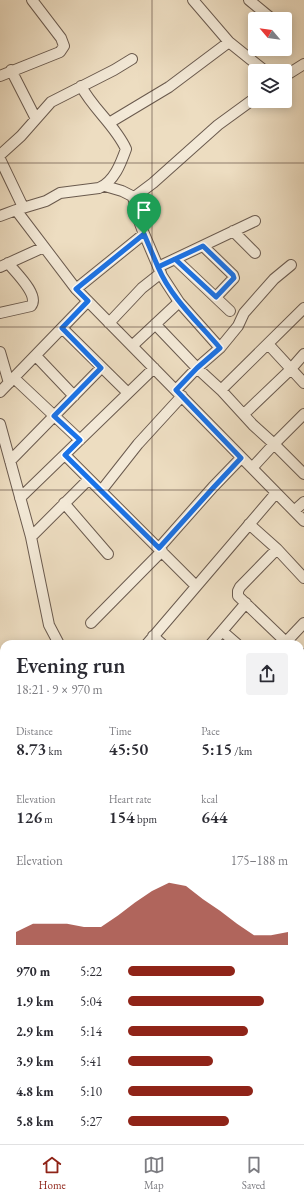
<!DOCTYPE html>
<html lang="en">
<head>
<meta charset="utf-8">
<style>
  :root { --surface:#fff; --page:#f2f2f3; --text:#2b2b33; --muted:#7c7c81; --line:#e1e1e2; --accent:#8f2418 }
  body { margin:0; font-family:"EB Garamond",serif; background:var(--page); color:var(--text); height:100vh; display:flex; flex-direction:column; font-size:15px; white-space:nowrap }
  * { box-sizing:border-box; margin:0 }
  p { font-size:13px; color:var(--muted) }
  .icon { flex:none; width:22px; height:22px; fill:none; stroke:currentColor; stroke-width:2; stroke-linecap:round; stroke-linejoin:round }
  .map { position:relative; flex:1; overflow:hidden }
  .details { position:absolute; left:0px; top:640px; width:304px; height:504px; display:flex; flex-direction:column; background:var(--surface); border-radius:12px 12px 0 0; box-shadow:0 2px 10px #0003 }
  .details>* { flex:none }
  .needle { width:26px; rotate:299deg }
  .tools { position:absolute; left:248px; top:12px; display:grid; gap:8px }
  .tools a { display:grid; place-items:center; width:44px; height:44px; border-radius:4px; background:var(--surface); box-shadow:0 2px 10px #0003; font-size:20px }
  .pin { position:absolute; display:grid; place-items:center; width:34px; height:34px; color:#fff; margin:-41px -17px; border-radius:50% 50% 50% 0; rotate:-45deg; box-shadow:0 0 4px #0007 }
  .pin .icon { rotate:45deg }
  .round { display:grid; place-items:center; flex:none; width:42px; height:42px; border-radius:4px; background:var(--page) }
  .overview { display:flex; align-items:center; justify-content:space-between; height:68px; padding:0 16px }
  h1 { font-size:22px; font-weight:600; line-height:30px }
  .metrics { display:grid; grid-template-columns:repeat(3,1fr); gap:6px; height:68px; padding:4px 16px }
  .metrics div { display:grid; align-content:center }
  .metrics b { font-size:17px; font-weight:600 }
  .metrics small { font-size:11px; font-weight:400 }
  .metrics p { font-size:11px }
  .chart { height:112px; padding:8px 16px }
  .chart p { display:flex; justify-content:space-between }
  .chart svg { width:100%; height:72px; margin-top:4px; fill:var(--accent); opacity:.7 }
  ul { padding:0 16px; list-style:none; font-size:13px }
  li { display:grid; grid-template-columns:64px 48px 1fr; align-items:center; height:30px }
  li i { height:10px; border-radius:5px; background:var(--accent) }
  .dock { display:flex; justify-content:space-around; align-items:center; height:56px; border-top:1px solid var(--line); background:var(--surface); font-size:11px; color:var(--muted) }
  .dock a { display:grid; justify-items:center; gap:2px }
  .dock .on { color:var(--accent) }
  .map>svg:first-child { display:block }
  .lines { fill:none; stroke-linecap:round; stroke-linejoin:round }
  .minor-casing { stroke:#6a5a4e; stroke-width:12 }
  .minor { stroke:#f3e9d7; stroke-width:10 }
  .route-casing { stroke:#fff; stroke-width:8 }
  .route { stroke:#1a73e8; stroke-width:5 }
  .grid { fill:none; stroke:#3f2e27; stroke-width:1; stroke-opacity:0.55 }
</style>
</head>
<body>
<div class="map">
<svg width="304" height="1144" viewBox="0 0 304 1144">
  <rect width="100%" height="100%" fill="#edddc1"/>
  <filter id="stains"><feTurbulence type="fractalNoise" baseFrequency=".005" numOctaves="4"/><feColorMatrix values="0 0 0 0 .2 0 0 0 0 .09 0 0 0 0 .02 0 0 0 .5 -.17"/></filter>
  <radialGradient id="worn" r=".72"><stop offset=".6" stop-color="#630" stop-opacity="0"/><stop offset="1" stop-color="#630" stop-opacity=".3"/></radialGradient>
  <g class="lines">
    <defs>
      <path id="minor" d="M193 0 229 42 265 71
        M249 0 272 19
        M11 70 36 119
        M0 76 60 52 64 46 61 38 32 0
        M285 76 304 64
        M109 123 169 87 229 42
        M0 155 21 136 51 102 114 70 132 59
        M0 159 23 207
        M105 186 122 191 132 196 134 200 136 213 142 229 162 276 179 302 220 348
        M133 198 153 183 218 125 255 98
        M16 210 46 201 60 193 99 188C114 182 121 163 126 149 115 125 93 109 81 86
        M0 216 16 210 76 289 304 521
        M233 231 255 253
        M203 246 233 275 234 278 216 297
        M175 259 230 311
        M0 267 44 247
        M158 267 255 221
        M76 289 144 234
        M0 313 31 306C40 295 15 272 8 263
        M109 323 142 288 161 273
        M155 324 197 368 221 390 253 425 274 444 304 474
        M62 328 128 393
        M268 344 304 383
        M132 346 179 302
        M0 352 9 383
        M36 356 74 396
        M14 378 80 440
        M176 390 197 368 220 348 238 326 244 313 274 279 291 265
        M221 390 304 308
        M0 392 88 301
        M244 414 290 370 304 354
        M0 424 31 537 49 625 59 644
        M65 455 196 586
        M10 461 101 368
        M252 468 274 444 304 414
        M101 491 138 444 182 396
        M20 498 154 368
        M64 503 108 554
        M294 511 304 502
        M249 524 277 549 304 578
        M31 537 89 479
        M159 548 213 487 241 458
        M277 549 240 587 238 591V596L288 644
        M91 623 162 551
        M222 631 237 644
        M153 636 162 644
        M286 642 304 623
        M147 644 276 493
        M211 644 246 603
        M300 653 304 656
        M300 691 304 689
        M300 724 304 722
        M0 814 4 809
        M0 830 4 833
        M300 847 304 844
        M0 869 4 873
        M300 883 304 880
        M300 916 304 911
        M300 959H304
        M0 977 4 981
        M0 1048 4 1051
        M300 1068H304
        M0 1108 4 1105
        M64 1140 66 1144
        M207 1140 214 1144
        M264 1140 265 1144
        M0 1142 4 1139
        M129 1144 136 1140
        M181 1144 182 1140"/>
    </defs>
    <use href="#minor" class="minor-casing"/>
    <use href="#minor" class="minor"/>
  </g>
  <g class="lines">
    <defs>
      <path id="route" d="M144 234 76 289 88 301 62 328 101 368 54 416 80 440 65 455 159 548 213 488 241 458 176 390 197 368 220 348C198 322 171 298 158 267L203 246 233 275 234 278 216 297 175 259 158 267 144 234"/>
    </defs>
    <use href="#route" class="route-casing"/>
    <use href="#route" class="route"/>
  </g>
  <path class="grid" d="M152 0V644M0 163H304M0 327H304M0 490H304M0 654H4M300 654H304M0 817H4M300 817H304M0 981H4M300 981H304M152 1140V1144"/>
  <rect width="100%" height="100%" filter="url(#stains)"/>
  <rect width="100%" height="100%" fill="url(#worn)"/>
</svg>
<div class="tools">
<a><svg class="needle" viewBox="-14 -14 28 28"><path d="M0-13l5 13h-10z" fill="#e53935"/><path d="M0 13l5-13h-10z" fill="#7c7c81"/></svg></a>
<a><svg class="icon" aria-label="layers" viewBox="0 0 24 24"><path d="M12 4l9 5-9 5-9-5zM3 14l9 5 9-5"/></svg></a>
</div>
<div class="pin" style="left:144px;top:234px;background:#1e9e55"><svg class="icon" aria-label="arrive" viewBox="0 0 24 24"><path d="M6 21V4h12l-3 4 3 4H6"/></svg></div>
<section class="details">
<div class="overview"><div><h1>Evening run</h1><p>18:21 · 9 × 970 m</p></div><a class="round"><svg class="icon" aria-label="share" viewBox="0 0 24 24"><path d="M12 15V3M7 8l5-5 5 5M5 13v7h14v-7"/></svg></a></div>
<div class="metrics">
<div><p>Distance</p><b>8.73<small> km</small></b></div>
<div><p>Time</p><b>45:50</b></div>
<div><p>Pace</p><b>5:15<small> /km</small></b></div>
</div>
<div class="metrics">
<div><p>Elevation</p><b>126<small> m</small></b></div>
<div><p>Heart rate</p><b>154<small> bpm</small></b></div>
<div><p>kcal</p><b>644</b></div>
</div>
<div class="chart"><p><span>Elevation</span>175–188 m</p>
<svg viewBox="0 0 160 44" preserveAspectRatio="none"><path d="M0 44V36L10 31L20 31L30 31L40 33L50 33L60 26L70 18L80 11L90 6L100 8L110 16L120 23L130 31L140 38L150 38L160 36V44z"/></svg>
</div>
<ul>
<li><b>970 m</b>5:22<i style="width:67%"></i></li>
<li><b>1.9 km</b>5:04<i style="width:85%"></i></li>
<li><b>2.9 km</b>5:14<i style="width:75%"></i></li>
<li><b>3.9 km</b>5:41<i style="width:53%"></i></li>
<li><b>4.8 km</b>5:10<i style="width:78%"></i></li>
<li><b>5.8 km</b>5:27<i style="width:63%"></i></li>
</ul>
</section>
</div>
<nav class="dock">
<a class="on"><svg class="icon" aria-label="home" viewBox="0 0 24 24"><path d="M3 11l9-7 9 7M6 9v11h12V9"/></svg>Home</a>
<a><svg class="icon" aria-label="map" viewBox="0 0 24 24"><path d="M3 6l6-2 6 2 6-2v14l-6 2-6-2-6 2zM9 4v14M15 6v14"/></svg>Map</a>
<a><svg class="icon" aria-label="saved" viewBox="0 0 24 24"><path d="M7 4h10v16l-5-4-5 4z"/></svg>Saved</a>
</nav>
</body>
</html>
